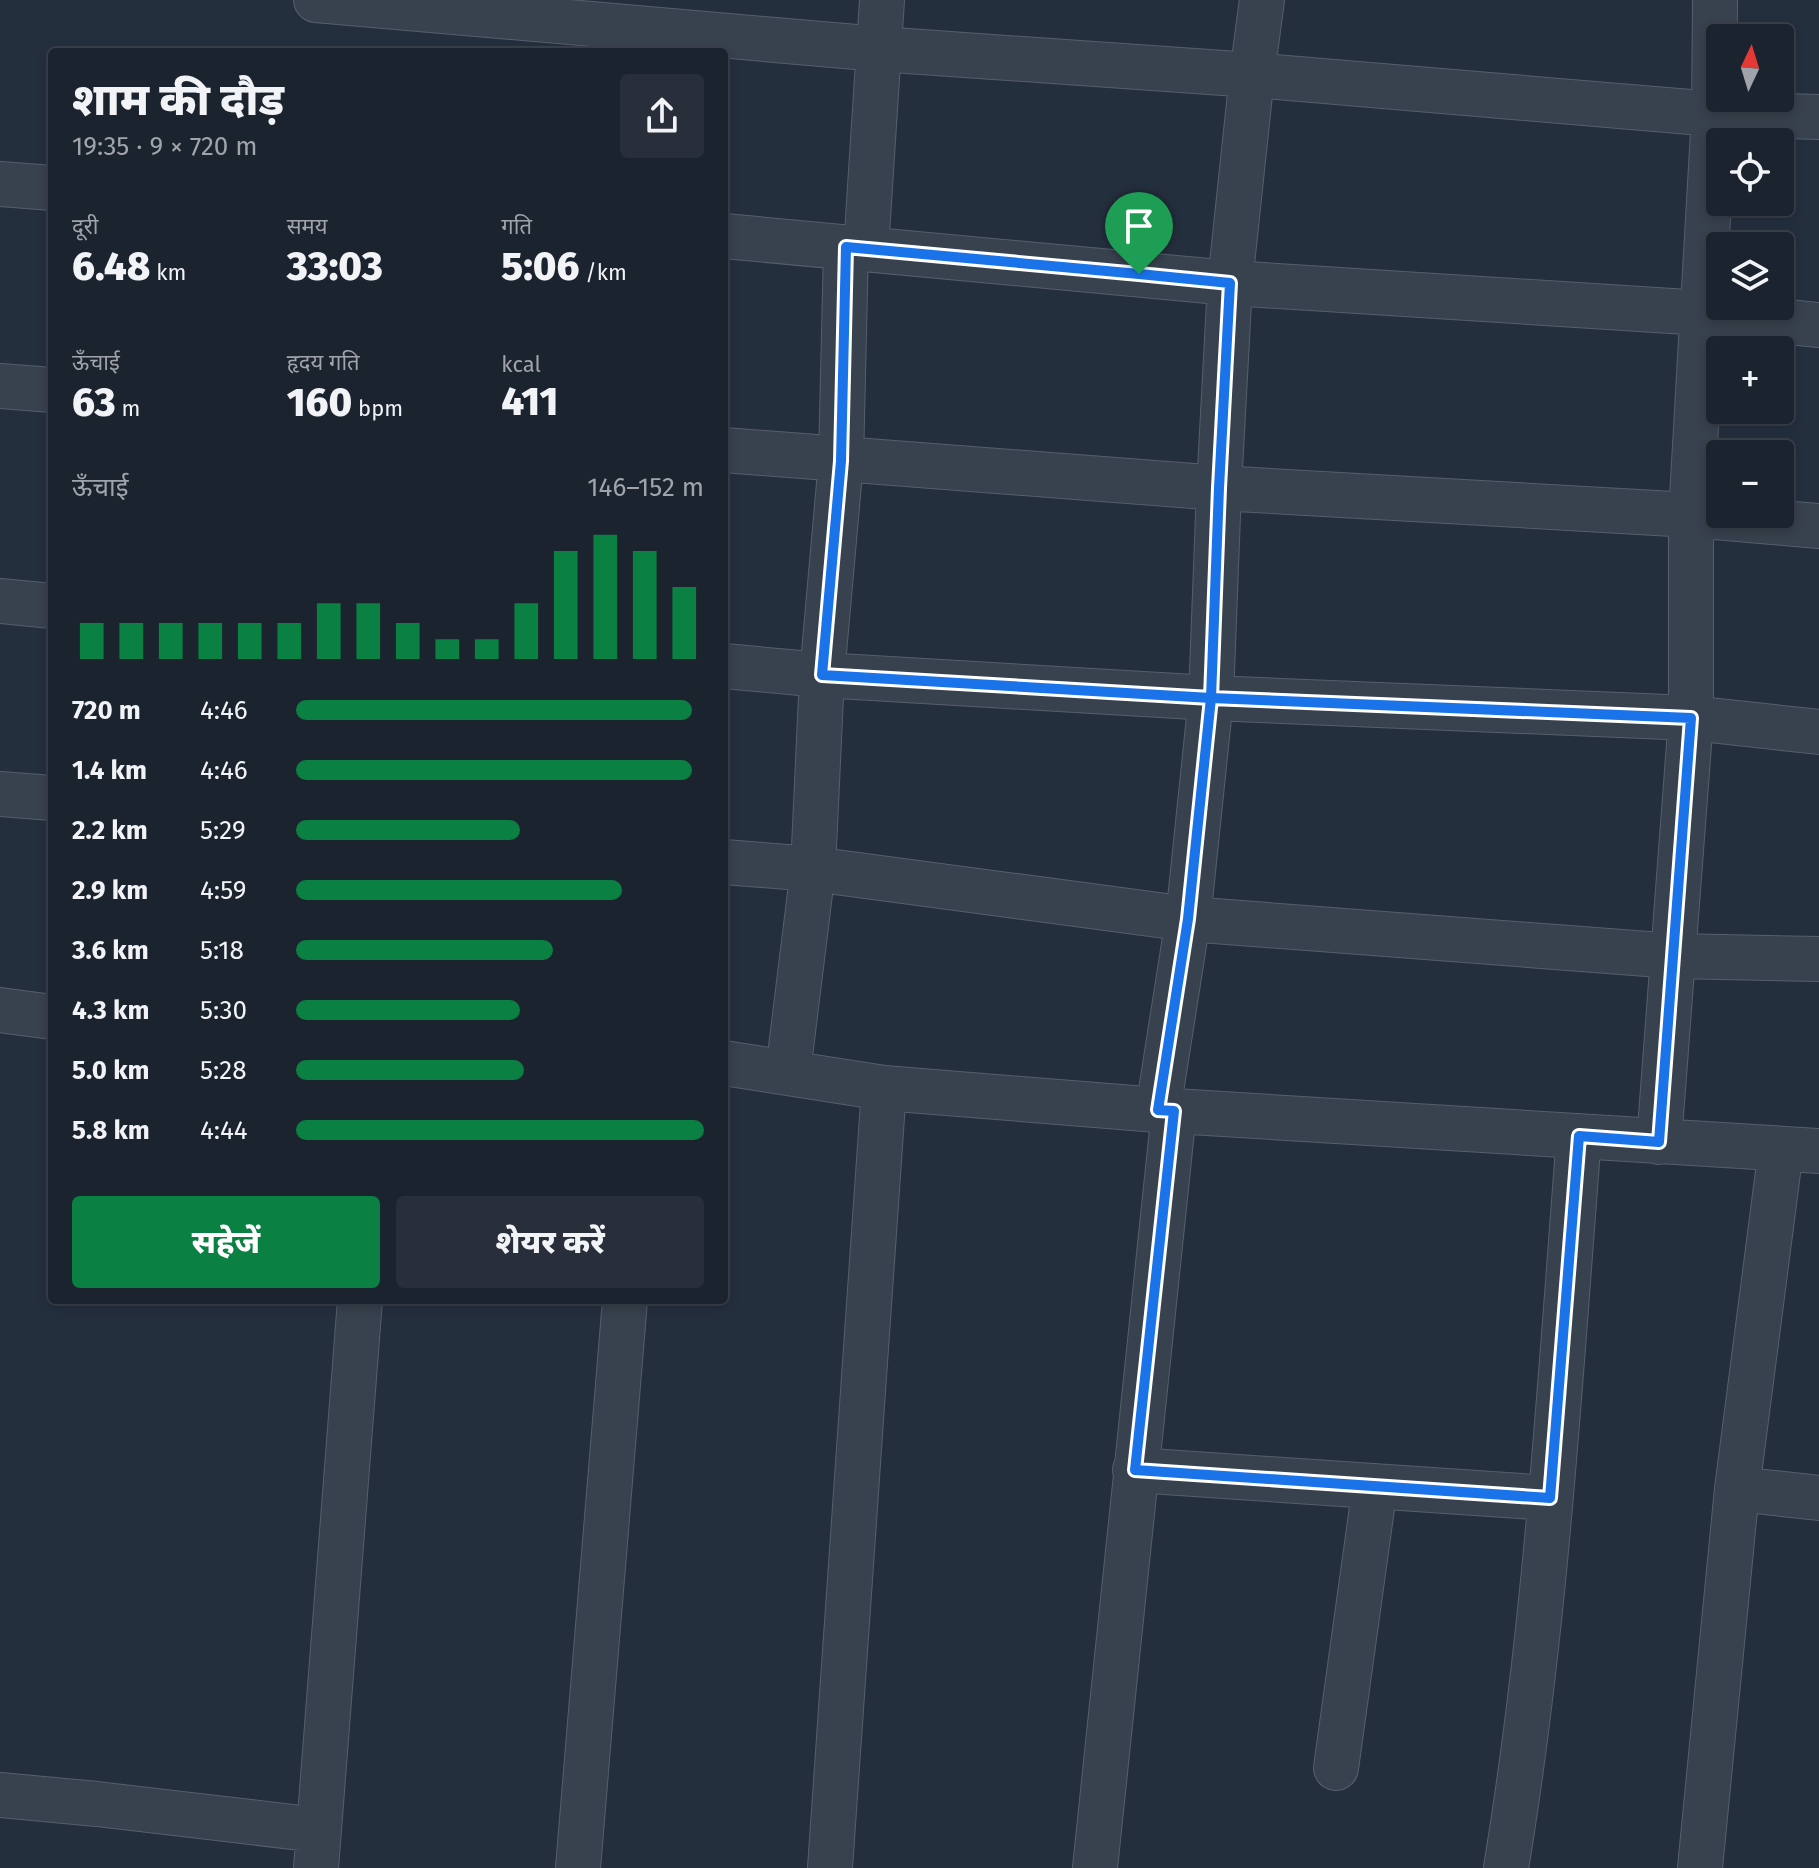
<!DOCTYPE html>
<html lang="hi">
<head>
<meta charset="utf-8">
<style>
  :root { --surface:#1b232e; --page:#282f3a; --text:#f1f3f6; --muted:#a0a4aa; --line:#39404a; --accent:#0b8043 }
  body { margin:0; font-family:"Fira Sans","Noto Sans Devanagari",sans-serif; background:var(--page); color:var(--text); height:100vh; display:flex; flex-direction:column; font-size:30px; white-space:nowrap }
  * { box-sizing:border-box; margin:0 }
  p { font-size:26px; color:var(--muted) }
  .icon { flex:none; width:44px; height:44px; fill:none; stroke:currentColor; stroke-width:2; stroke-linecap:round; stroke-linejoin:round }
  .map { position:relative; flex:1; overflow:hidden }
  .panel { position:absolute; left:48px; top:48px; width:680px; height:1256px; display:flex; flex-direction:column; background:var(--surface); border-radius:8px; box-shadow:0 4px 12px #0003,0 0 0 2px var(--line) }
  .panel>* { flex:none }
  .needle { width:52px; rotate:4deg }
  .fabs { position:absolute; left:1706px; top:24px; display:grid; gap:16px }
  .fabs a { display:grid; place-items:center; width:88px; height:88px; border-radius:8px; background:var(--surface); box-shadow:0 4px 12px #0003,0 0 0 2px var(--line); font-size:40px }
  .pin { position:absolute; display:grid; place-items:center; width:68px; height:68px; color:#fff; margin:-82px -34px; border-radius:50% 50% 50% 0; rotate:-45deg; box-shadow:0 0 8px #0007 }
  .pin .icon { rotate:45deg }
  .round { display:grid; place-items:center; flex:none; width:84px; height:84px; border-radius:8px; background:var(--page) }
  .summary { display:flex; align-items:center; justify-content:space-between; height:136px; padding:0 24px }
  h1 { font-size:44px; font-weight:800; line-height:60px }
  .stats { display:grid; grid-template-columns:repeat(3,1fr); gap:12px; height:136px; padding:8px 24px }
  .stats div { display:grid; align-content:center }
  .stats b { font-size:40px; font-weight:800 }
  .stats small { font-size:22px; font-weight:400 }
  .stats p { font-size:22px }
  .chart { height:224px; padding:16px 24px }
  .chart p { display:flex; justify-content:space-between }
  .chart svg { width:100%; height:144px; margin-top:8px; stroke:var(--accent); stroke-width:6 }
  .action { display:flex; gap:16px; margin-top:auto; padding:16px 24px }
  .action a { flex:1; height:92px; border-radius:8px; background:var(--accent); color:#fff; font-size:32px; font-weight:800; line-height:92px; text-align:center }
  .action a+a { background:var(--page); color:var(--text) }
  ul { padding:0 24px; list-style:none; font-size:26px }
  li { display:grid; grid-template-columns:128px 96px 1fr; align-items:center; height:60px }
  li i { height:20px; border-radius:10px; background:var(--accent) }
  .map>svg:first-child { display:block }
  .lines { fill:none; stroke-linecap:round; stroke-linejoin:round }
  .minor-casing { stroke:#565f6c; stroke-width:46 }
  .minor { stroke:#38414e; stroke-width:44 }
  .route-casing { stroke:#fff; stroke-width:16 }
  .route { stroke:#1a73e8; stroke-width:10 }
</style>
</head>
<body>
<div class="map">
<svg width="1819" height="1868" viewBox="0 0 1819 1868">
  <rect width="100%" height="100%" fill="#242f3e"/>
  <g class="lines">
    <defs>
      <path id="minor" d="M316 0 879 49 1252 75 1714 114 1819 117
        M0 184 52 188
        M724 236 1230 283 1703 313 1819 325
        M866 249 882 0
        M0 386 52 390
        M724 450 1219 488 1691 515 1819 526
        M0 601 52 606
        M724 666 822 675 1211 698 1691 718 1819 732
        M0 794 52 798
        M724 862 813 869 1188 919 1674 956 1819 959
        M0 1010 52 1017
        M724 1063 884 1088 1158 1110 1819 1151
        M788 1072 813 869 822 675 841 461 846 247
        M1158 1110 1188 919 1211 698 1219 488 1230 283 1252 75 1262 0
        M1659 1142 1691 718V515L1714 114 1715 0
        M1135 1470 1550 1498
        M1737 1489 1819 1498
        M1336 1768 1375 1486
        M0 1795 97 1804 318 1830
        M316 1868 360 1300
        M578 1868 625 1300
        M830 1868 884 1088
        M1095 1868 1174 1111
        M1506 1868C1546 1626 1560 1380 1579 1136
        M1700 1868 1737 1489 1781 1149"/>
    </defs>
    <use href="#minor" class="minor-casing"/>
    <use href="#minor" class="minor"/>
  </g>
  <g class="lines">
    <defs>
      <path id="route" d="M1139 274 1230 283 1219 488 1211 698 1188 919 1158 1110 1174 1111 1135 1470 1550 1498 1579 1136 1659 1142 1691 718 1211 698 822 675 841 461 846 247 1139 274"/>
    </defs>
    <use href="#route" class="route-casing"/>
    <use href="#route" class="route"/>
  </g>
</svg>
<div class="fabs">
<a><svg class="needle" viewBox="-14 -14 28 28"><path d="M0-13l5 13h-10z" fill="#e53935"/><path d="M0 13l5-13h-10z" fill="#a0a4aa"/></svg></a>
<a><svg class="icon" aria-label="locate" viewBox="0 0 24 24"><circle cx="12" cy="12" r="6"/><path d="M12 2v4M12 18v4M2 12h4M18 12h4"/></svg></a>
<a><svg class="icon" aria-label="layers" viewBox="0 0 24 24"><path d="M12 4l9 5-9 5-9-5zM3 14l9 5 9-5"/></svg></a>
<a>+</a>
<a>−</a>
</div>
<div class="pin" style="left:1139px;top:274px;background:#1e9e55"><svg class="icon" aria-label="arrive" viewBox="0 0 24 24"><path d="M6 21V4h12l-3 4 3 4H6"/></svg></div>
<section class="panel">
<div class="summary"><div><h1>शाम की दौड़</h1><p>19:35 · 9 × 720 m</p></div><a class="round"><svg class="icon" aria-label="share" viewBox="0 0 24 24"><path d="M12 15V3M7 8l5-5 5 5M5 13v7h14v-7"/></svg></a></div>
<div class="stats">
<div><p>दूरी</p><b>6.48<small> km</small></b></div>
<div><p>समय</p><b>33:03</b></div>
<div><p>गति</p><b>5:06<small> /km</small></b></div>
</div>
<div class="stats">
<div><p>ऊँचाई</p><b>63<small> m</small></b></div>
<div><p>हृदय गति</p><b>160<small> bpm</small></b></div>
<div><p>kcal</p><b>411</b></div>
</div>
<div class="chart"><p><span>ऊँचाई</span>146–152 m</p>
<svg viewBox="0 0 160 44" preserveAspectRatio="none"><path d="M5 44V33M15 44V33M25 44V33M35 44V33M45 44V33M55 44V33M65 44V27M75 44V27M85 44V33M95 44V38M105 44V38M115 44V27M125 44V11M135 44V6M145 44V11M155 44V22"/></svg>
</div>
<ul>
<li><b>720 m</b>4:46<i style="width:97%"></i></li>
<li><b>1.4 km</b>4:46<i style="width:97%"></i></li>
<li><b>2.2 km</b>5:29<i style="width:55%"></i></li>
<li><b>2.9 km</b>4:59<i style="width:80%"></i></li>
<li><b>3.6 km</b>5:18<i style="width:63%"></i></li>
<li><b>4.3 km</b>5:30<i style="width:55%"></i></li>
<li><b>5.0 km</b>5:28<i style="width:56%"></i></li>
<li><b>5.8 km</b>4:44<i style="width:100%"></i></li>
</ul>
<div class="action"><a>सहेजें</a><a>शेयर करें</a></div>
</section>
</div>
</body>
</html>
